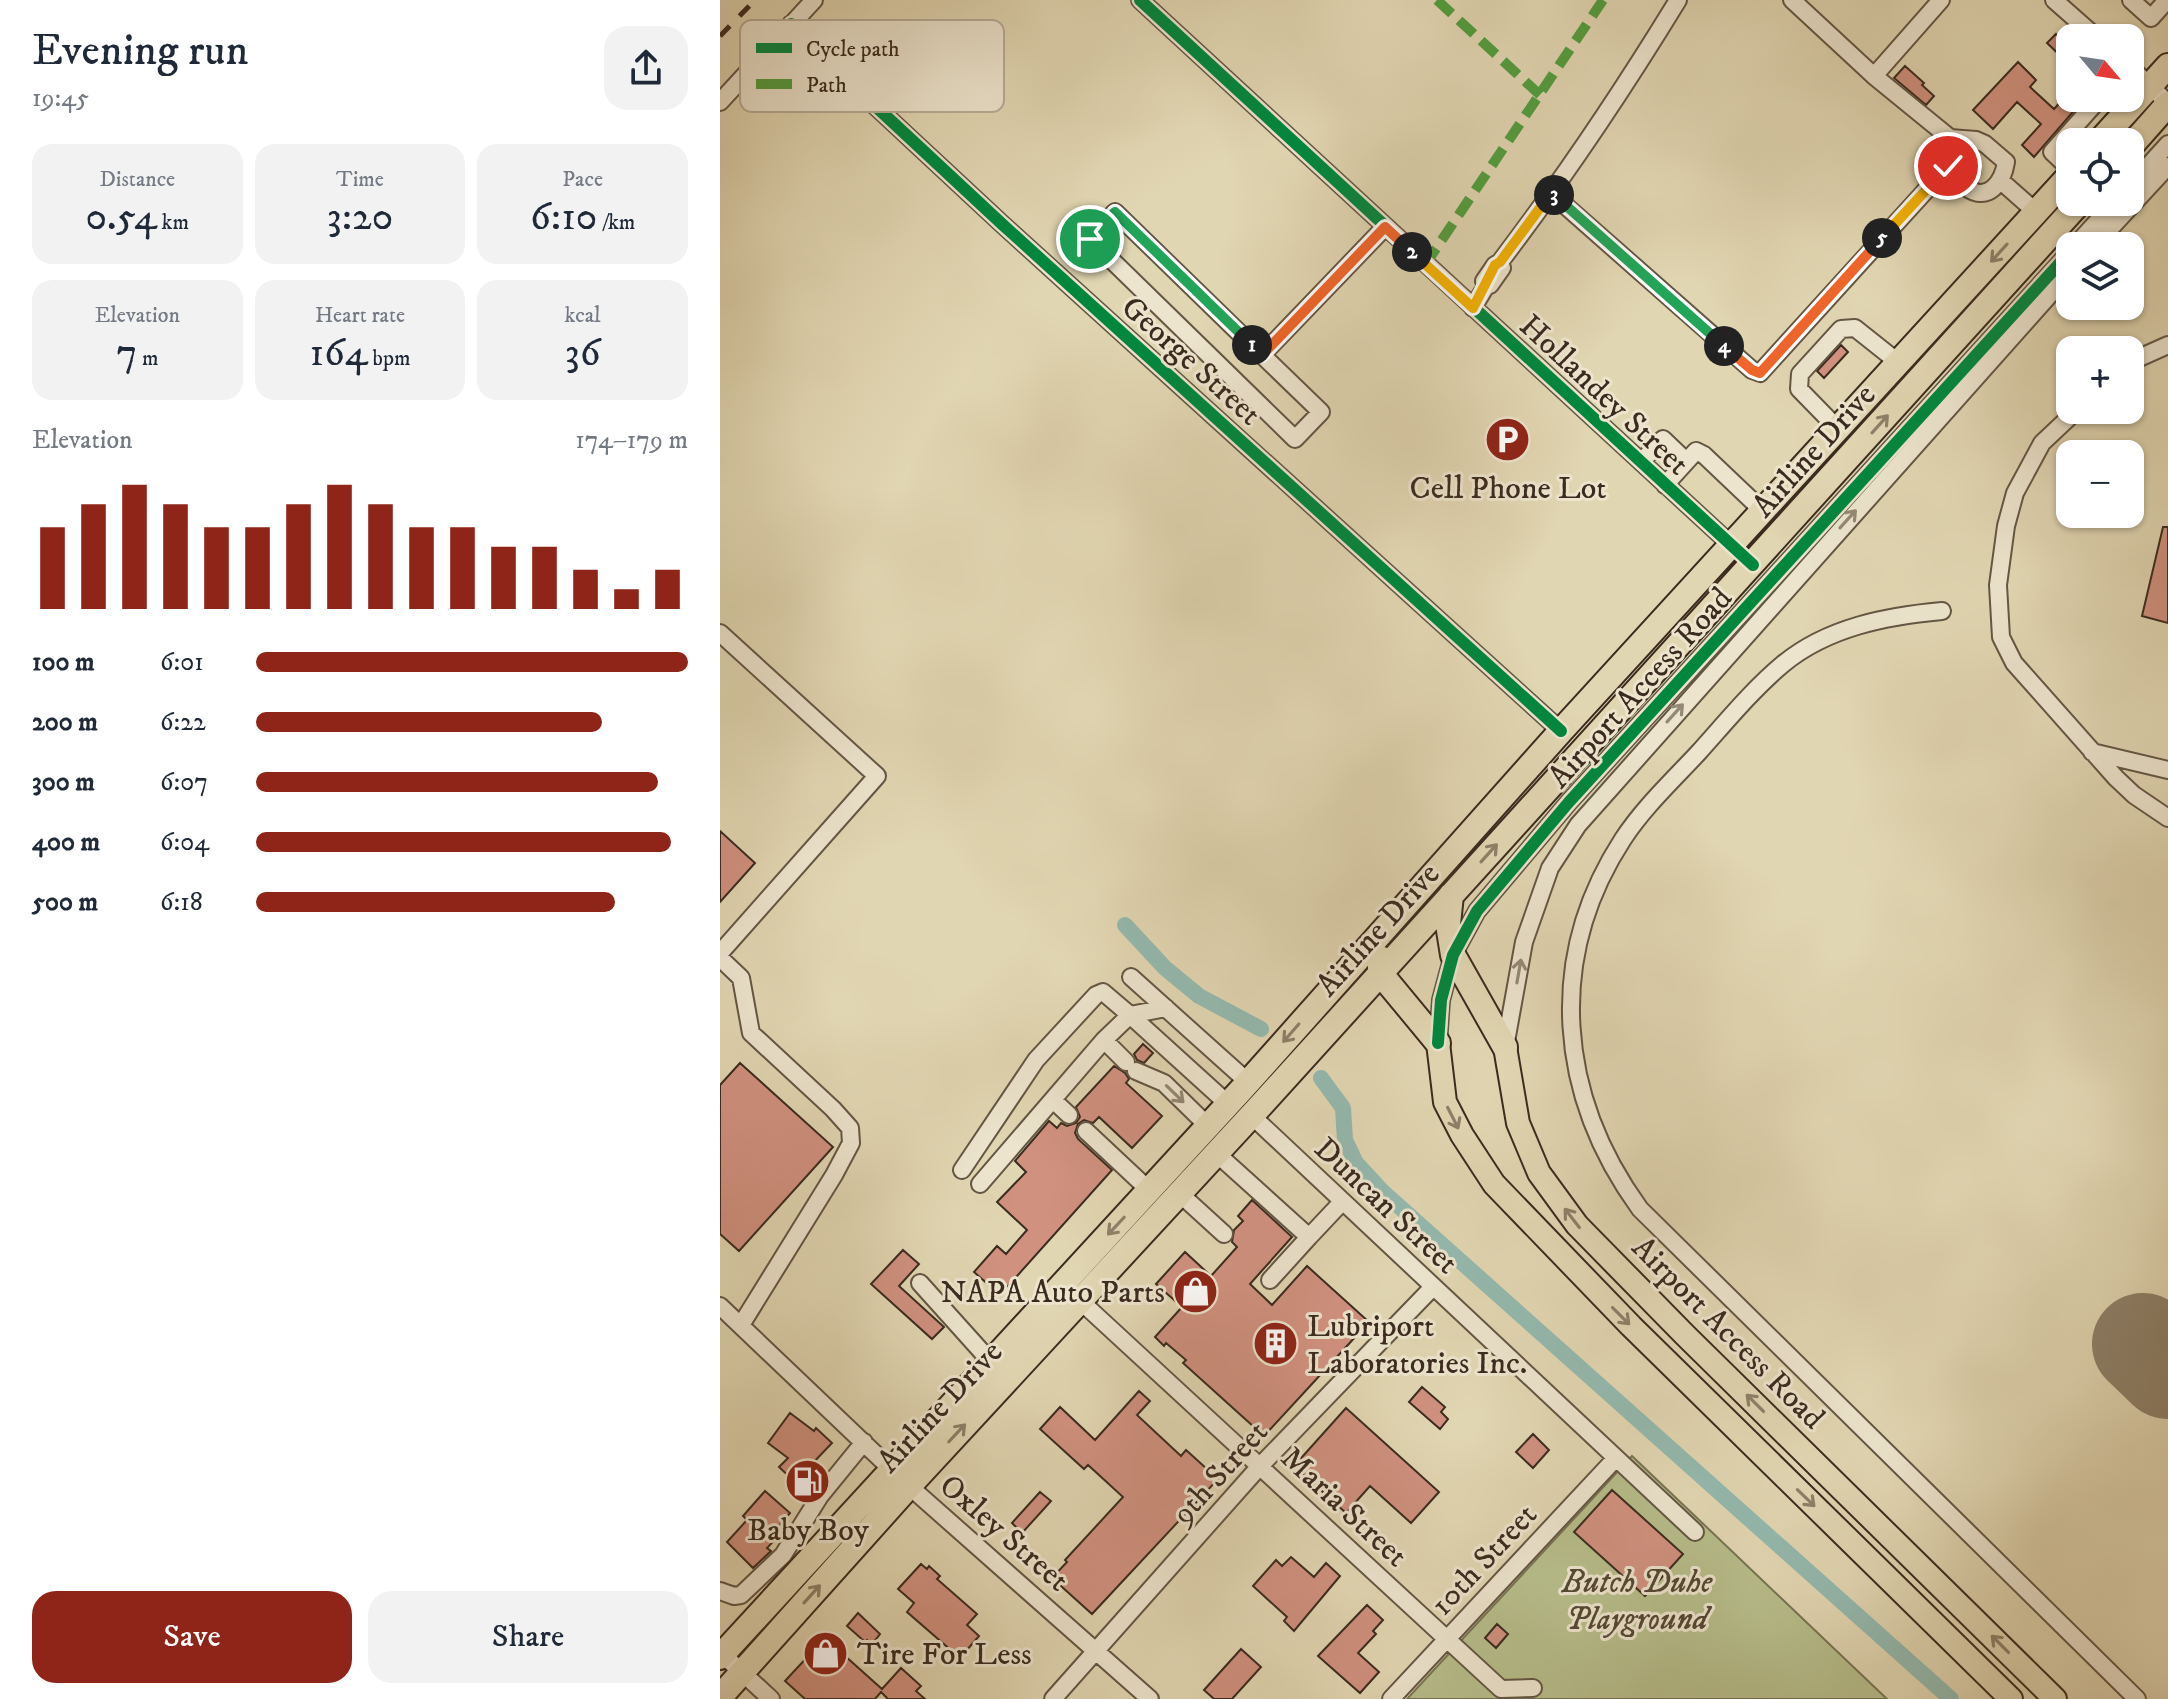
<!DOCTYPE html>
<html lang="en">
<head>
<meta charset="utf-8">
<style>
  :root { --surface:#fff; --page:#f2f2f3; --text:#1f2937; --muted:#747a83; --accent:#8f2418 }
  body { margin:0; font-family:"IM FELL DW Pica",serif; background:var(--page); color:var(--text); height:100vh; display:flex; flex-direction:column; font-size:30px; white-space:nowrap }
  * { box-sizing:border-box; margin:0 }
  p { font-size:26px; color:var(--muted) }
  .icon { flex:none; width:44px; height:44px; fill:none; stroke:currentColor; stroke-width:2; stroke-linecap:round; stroke-linejoin:round }
  .map { position:relative; flex:1; overflow:hidden }
  .drawer { display:flex; flex-direction:column; background:var(--surface); width:720px }
  .drawer>* { flex:none }
  .needle { width:52px; rotate:119deg }
  .buttons { position:absolute; left:1336px; top:24px; display:grid; gap:16px }
  .buttons a { display:grid; place-items:center; width:88px; height:88px; border-radius:16px; background:var(--surface); box-shadow:0 2px 6px #0004; font-size:40px }
  .pin { position:absolute; display:grid; place-items:center; width:68px; height:68px; color:#fff; margin:-34px; border:4px solid #fff; border-radius:50%; box-shadow:0 2px 8px #0007 }
  .km { position:absolute; width:40px; height:40px; margin:-20px; border-radius:50%; background:#222; color:#fff; font-size:22px; line-height:40px; text-align:center }
  .round { display:grid; place-items:center; flex:none; width:84px; height:84px; border-radius:24px; background:var(--page) }
  .headline { display:flex; align-items:center; justify-content:space-between; height:136px; padding:0 32px }
  h1 { font-size:44px; font-weight:600; line-height:60px }
  .figures { display:grid; grid-template-columns:repeat(3,1fr); gap:12px; height:136px; padding:8px 32px }
  .figures div { display:grid; align-content:center; border-radius:20px; background:var(--page); text-align:center }
  .figures b { font-size:40px; font-weight:600 }
  .figures small { font-size:22px; font-weight:400 }
  .figures p { font-size:22px }
  .chart { height:224px; padding:16px 32px }
  .chart p { display:flex; justify-content:space-between }
  .chart svg { width:100%; height:144px; margin-top:8px; stroke:var(--accent); stroke-width:6 }
  .primary-button { display:flex; gap:16px; margin-top:auto; padding:16px 32px }
  .primary-button a { flex:1; height:92px; border-radius:24px; background:var(--accent); color:#fff; font-size:32px; font-weight:600; line-height:92px; text-align:center }
  .primary-button a+a { background:var(--page); color:var(--text) }
  ul { padding:0 32px; list-style:none; font-size:26px }
  li { display:grid; grid-template-columns:128px 96px 1fr; align-items:center; height:60px }
  li i { height:20px; border-radius:10px; background:var(--accent) }
  main { display:flex; flex:1; min-height:0 }
  .map>svg:first-child { display:block }
  .green { fill:#b6bd8a; stroke:#787454; stroke-width:2 }
  .lines { fill:none; stroke-linecap:round; stroke-linejoin:round }
  .canal { stroke:#94b9ae; stroke-width:16 }
  .taxiway { stroke:#8e8068; stroke-width:42 }
  .runway { stroke:#8e8068; stroke-width:102 }
  .building { fill:#d0917f; stroke:#3b2b1f; stroke-width:2 }
  .minor-casing { stroke:#645644; stroke-width:20 }
  .major-casing { stroke:#3b2b1f; stroke-width:26 }
  .highway-casing { stroke:#3b2b1f; stroke-width:28 }
  .minor { stroke:#ece4cd; stroke-width:16 }
  .major { stroke:#e1d6b2; stroke-width:22 }
  .highway { stroke:#e1d6b2; stroke-width:24 }
  .rail { stroke:#3b2b1f; stroke-width:5; stroke-dasharray:14 14; stroke-linecap:butt }
  .quiet { stroke:#529d3f; stroke-width:10; stroke-dasharray:20 10; stroke-linecap:butt }
  .cycleway-casing { stroke:#ece4cd; stroke-width:17 }
  .cycleway { stroke:#00873e; stroke-width:12 }
  .oneway { stroke:#8e8068 }
  .oneway2 { stroke:#948876 }
  .split-1-casing { stroke:#fff; stroke-width:16 }
  .split-2-casing { stroke:#fff; stroke-width:16 }
  .split-3-casing { stroke:#fff; stroke-width:16 }
  .split-4-casing { stroke:#fff; stroke-width:16 }
  .split-5-casing { stroke:#fff; stroke-width:16 }
  .split-6-casing { stroke:#fff; stroke-width:16 }
  .split-1 { stroke:#22a559; stroke-width:10 }
  .split-2 { stroke:#f0652b; stroke-width:10 }
  .split-3 { stroke:#f5b400; stroke-width:10 }
  .split-4 { stroke:#22a559; stroke-width:10 }
  .split-5 { stroke:#f0652b; stroke-width:10 }
  .split-6 { stroke:#f5b400; stroke-width:10 }
  .labels { text-anchor:middle; stroke-width:6; stroke-linejoin:round; paint-order:stroke }
  .street-label { font-size:32px; fill:#3b2b1f; stroke:#ece4cd }
  .poi-label { font-size:32px; fill:#3b2b1f; stroke:#ece4cd }
  .park-label { font-size:32px; font-style:italic; fill:#544834; stroke:#ece4cd }
  .key { fill:#ece4cd; stroke:#b7ac99; stroke-width:2 }
  .key-label { font-size:22px; fill:#3b2b1f }
</style>
</head>
<body>
<main>
<section class="drawer">
<div class="headline"><div><h1>Evening run</h1><p>19:45</p></div><a class="round"><svg class="icon" aria-label="share" viewBox="0 0 24 24"><path d="M12 15V3M7 8l5-5 5 5M5 13v7h14v-7"/></svg></a></div>
<div class="figures">
<div><p>Distance</p><b>0.54<small> km</small></b></div>
<div><p>Time</p><b>3:20</b></div>
<div><p>Pace</p><b>6:10<small> /km</small></b></div>
</div>
<div class="figures">
<div><p>Elevation</p><b>7<small> m</small></b></div>
<div><p>Heart rate</p><b>164<small> bpm</small></b></div>
<div><p>kcal</p><b>36</b></div>
</div>
<div class="chart"><p><span>Elevation</span>174–179 m</p>
<svg viewBox="0 0 160 44" preserveAspectRatio="none"><path d="M5 44V19M15 44V12M25 44V6M35 44V12M45 44V19M55 44V19M65 44V12M75 44V6M85 44V12M95 44V19M105 44V19M115 44V25M125 44V25M135 44V32M145 44V38M155 44V32"/></svg>
</div>
<ul>
<li><b>100 m</b>6:01<i style="width:100%"></i></li>
<li><b>200 m</b>6:22<i style="width:80%"></i></li>
<li><b>300 m</b>6:07<i style="width:93%"></i></li>
<li><b>400 m</b>6:04<i style="width:96%"></i></li>
<li><b>500 m</b>6:18<i style="width:83%"></i></li>
</ul>
<div class="primary-button"><a>Save</a><a>Share</a></div>
</section>
<div class="map">
<svg width="1448" height="1699" viewBox="0 0 1448 1699">
  <rect width="100%" height="100%" fill="#e1d6b2"/>
  <filter id="stains"><feTurbulence type="fractalNoise" baseFrequency=".0025" numOctaves="4"/><feColorMatrix values="0 0 0 0 .2 0 0 0 0 .09 0 0 0 0 .02 0 0 0 .5 -.17"/></filter>
  <radialGradient id="worn" r=".72"><stop offset=".6" stop-color="#630" stop-opacity="0"/><stop offset="1" stop-color="#630" stop-opacity=".3"/></radialGradient>
  <path class="green" d="M912 1456 1167 1699H687Z"/>
  <g class="lines">
    <path class="canal" d="M405 925 445 968 479 996 541 1029
      M601 1078 623 1108 625 1140 636 1163 663 1192 1231 1699"/>
    <path class="taxiway" d="M1446 1366 1448 1364"/>
    <path class="runway" d="M1423 1344 1448 1368"/>
  </g>
  <path class="building" d="M1336 34 1350 47V65L1327 43Z
    M1298 62 1316 80 1310 87 1334 109 1347 95 1358 106 1314 157 1302 145 1321 124 1297 102 1273 129 1253 110Z
    M1185 66 1204 83 1202 85 1214 96 1206 105 1174 78Z
    M1247 171a7 7 0 1 1 14 0a7 7 0 1 1-14 0Z
    M1121 345 1128 352 1104 378 1097 371Z
    M1443 527H1448V623L1422 616Z
    M0 831 35 863 0 902Z
    M423 1044 433 1053 424 1063 417 1060 414 1054Z
    M20 1063 113 1147 19 1251 0 1234V1085Z
    M394 1066 405 1073 409 1079 406 1083 442 1116 412 1148 379 1117 373 1123 364 1120 358 1124 355 1133 358 1139 392 1170 280 1295 254 1272 277 1246 286 1254 307 1230 277 1202 306 1172 295 1161 329 1121 337 1128 341 1123 347 1126 356 1123 360 1117 356 1107Z
    M532 1200 572 1237 530 1284 552 1305 587 1266 649 1322 544 1436 463 1363 466 1360 446 1343 444 1346 435 1337 462 1307 436 1284 465 1252 491 1276 517 1247 512 1242 514 1230 523 1221 518 1216Z
    M183 1250 199 1264 179 1286 224 1327 212 1339 151 1284Z
    M702 1387 725 1407 721 1412 728 1419 720 1429 689 1402Z
    M419 1391 430 1401 417 1415 461 1456 466 1450 498 1479 372 1614 332 1578 347 1562 345 1560 403 1497 368 1465 364 1469 320 1429 340 1407 375 1440Z
    M626 1408 719 1492 691 1523 650 1486 626 1513 574 1466Z
    M70 1413 94 1431 96 1428 112 1443 91 1465 103 1475 88 1494 59 1467 68 1458 48 1443Z
    M813 1434 829 1450 813 1468 796 1452Z
    M892 1490 963 1554 925 1596 854 1532Z
    M45 1491 70 1513 57 1528 62 1532 47 1548 51 1551 33 1568 7 1542 27 1520 23 1516Z
    M320 1492 331 1501 302 1533 292 1523Z
    M571 1557 594 1577 606 1563 620 1576 574 1631 564 1621 567 1617 533 1586 556 1560 562 1566Z
    M201 1564 207 1569 209 1566 220 1576 217 1579 257 1614 247 1625 259 1636 240 1658 187 1612 194 1603 178 1589Z
    M647 1605 663 1620 653 1631 656 1634 638 1653 659 1672 640 1693 598 1656Z
    M138 1613 160 1634 152 1644 147 1640 145 1642 127 1626Z
    M777 1624 788 1634 776 1648 765 1638Z
    M105 1638 162 1689 181 1668 201 1686 196 1691 205 1699H168L161 1692 155 1699H85L65 1681Z
    M521 1649 541 1667 512 1699H494L484 1690Z"/>
  <g class="lines">
    <defs>
      <path id="minor" d="M420 0 1033 565
        M1072 0 1154 76
        M1221 0 1154 76 1230 138 1256 140 1265 144 1286 162C1283 182 1268 203 1247 188
        M1334 0 1377 38
        M1411 0 1431 18 1447 0
        M71 24 108 62 282 224 841 731
        M1410 67 1448 103
        M0 102 94 0
        M1226 169 1238 180
        M1350 169 1332 152 1380 98
        M1281 181 1316 212
        M1410 186 1448 144
        M831 193 1032 370 1040 373 1228 166 1237 140
        M1355 246 1395 202
        M1374 246 1448 166
        M780 262C844 178 903 90 958 0
        M753 308 766 286 764 281 775 265 780 262 782 268 770 285 766 286
        M542 355 601 412 575 439 370 239 395 212 542 355 665 227
        M1410 362 1448 345
        M1357 410 1322 443 1295 493 1286 526 1278 585 1281 637 1294 663 1396 778 1414 795 1448 818
        M1119 430 1079 389 1080 374 1121 329 1135 328 1179 363
        M921 462 943 439 966 461
        M945 485 976 451 984 455 1044 512
        M1222 611C1167 616 1108 627 1063 664 1032 690 1006 722 979 752 953 780 924 807 903 839 825 959 838 1096 920 1209L1417 1699
        M0 633 157 776 0 953
        M1372 752 1448 770
        M0 958 21 978 31 1033 113 1109 130 1128 131 1143 114 1175 21 1325
        M411 977 528 1082
        M384 1040 406 1062
        M718 1043 721 1000 733 955 757 911 849 802 1350 252
        M785 1047 804 942 830 868 858 825 1350 272
        M416 1071 444 1083 488 1126
        M333 1100 349 1115
        M531 1115 975 1532
        M366 1131 429 1190
        M496 1153 589 1237 622 1202
        M242 1170 316 1060 376 995 383 992 410 1015 446 1008
        M260 1184 384 1040 410 1015 508 1104
        M459 1193 504 1234
        M550 1280 589 1237
        M200 1283 271 1362
        M355 1296 781 1689 813 1688
        M0 1306 189 1486 430 1699
        M0 1591 14 1596 21 1595 63 1555 100 1496 144 1442
        M0 1652 51 1699
        M333 1699 540 1466 713 1287
        M671 1699 896 1458"/>
      <path id="major" d="M718 1043 725 1102 742 1135 774 1184 911 1326 1291 1699
        M785 1047 798 1123 819 1173 857 1225 965 1335 1335 1699"/>
      <path id="highway" d="M1379 142 1448 66
        M1410 147 1448 104
        M731 895 728 924 733 955 785 1047
        M660 958V973L718 1043
        M0 1657 523 1088 841 731 1350 175
        M0 1697 189 1486 542 1104 1360 202"/>
    </defs>
    <use href="#minor" class="minor-casing"/>
    <use href="#major" class="major-casing"/>
    <use href="#highway" class="highway-casing"/>
    <use href="#minor" class="minor"/>
    <use href="#major" class="major"/>
    <use href="#highway" class="highway"/>
    <path class="rail" d="M0 36 35 0"/>
    <path class="quiet" d="M717 0 820 95
      M705 265 883 0"/>
    <defs>
      <path id="cycleway" d="M420 0 1033 565
        M71 24 108 62 282 224 841 731
        M718 1043 721 1000 733 955 757 911 849 802 1350 252"/>
    </defs>
    <use href="#cycleway" class="cycleway-casing"/>
    <use href="#cycleway" class="cycleway"/>
  </g>
  <defs><path id="oneway-shaft" d="M-6 0H5M1.5-3L5.5 0L1.5 3" fill="none" stroke-width="1.6" stroke-linecap="round" stroke-linejoin="round" transform="scale(2)"/></defs>
  <g class="oneway">
    <use href="#oneway-shaft" transform="translate(1279 253) rotate(132)"/>
    <use href="#oneway-shaft" transform="translate(1160 424) rotate(-48)"/>
    <use href="#oneway-shaft" transform="translate(769 853) rotate(-48)"/>
    <use href="#oneway-shaft" transform="translate(571 1033) rotate(131)"/>
    <use href="#oneway-shaft" transform="translate(733 1118) rotate(63)"/>
    <use href="#oneway-shaft" transform="translate(852 1218) rotate(-128)"/>
    <use href="#oneway-shaft" transform="translate(396 1226) rotate(133)"/>
    <use href="#oneway-shaft" transform="translate(901 1316) rotate(45)"/>
    <use href="#oneway-shaft" transform="translate(1035 1403) rotate(-135)"/>
    <use href="#oneway-shaft" transform="translate(237 1433) rotate(-47)"/>
    <use href="#oneway-shaft" transform="translate(1086 1498) rotate(44)"/>
    <use href="#oneway-shaft" transform="translate(92 1594) rotate(-48)"/>
    <use href="#oneway-shaft" transform="translate(1280 1644) rotate(-135)"/>
  </g>
  <g class="oneway2">
    <use href="#oneway-shaft" transform="translate(1128 519) rotate(-48)"/>
    <use href="#oneway-shaft" transform="translate(955 713) rotate(-48)"/>
    <use href="#oneway-shaft" transform="translate(799 971) rotate(-80)"/>
    <use href="#oneway-shaft" transform="translate(455 1094) rotate(44)"/>
  </g>
  <g class="lines">
    <defs>
      <path id="split-1" d="M370 239 395 212 532 345"/>
      <path id="split-2" d="M532 345 542 355 665 227 692 252"/>
      <path id="split-3" d="M692 252 753 308 775 265 780 262 831 193 834 195"/>
      <path id="split-4" d="M834 195 1004 346"/>
      <path id="split-5" d="M1004 346 1032 370 1040 373 1162 238"/>
      <path id="split-6" d="M1162 238 1228 166"/>
    </defs>
    <use href="#split-1" class="split-1-casing"/>
    <use href="#split-2" class="split-2-casing"/>
    <use href="#split-3" class="split-3-casing"/>
    <use href="#split-4" class="split-4-casing"/>
    <use href="#split-5" class="split-5-casing"/>
    <use href="#split-6" class="split-6-casing"/>
    <use href="#split-1" class="split-1"/>
    <use href="#split-2" class="split-2"/>
    <use href="#split-3" class="split-3"/>
    <use href="#split-4" class="split-4"/>
    <use href="#split-5" class="split-5"/>
    <use href="#split-6" class="split-6"/>
  </g>
  <defs>
    <symbol id="parking-disc" viewBox="-11 -11 22 22"><circle r="9.5" fill="#8f2418" stroke="#ece4cd"/><path d="M-3.5-5.5H1a3.5 3.5 0 0 1 0 7H-1V5.5H-3.5ZM-1-3.4V-.6H.8a1.4 1.4 0 0 0 0-2.8Z" fill="#fff"/></symbol>
    <symbol id="shop-disc" viewBox="-11 -11 22 22"><circle r="9.5" fill="#8f2418" stroke="#ece4cd"/><path d="M-5-2.5h2.3a2.7 3.5 0 0 1 5.4 0H5L5.5 6h-11ZM-1.5-2.5h3a1.5 2.3 0 0 0-3 0Z" fill="#fff"/></symbol>
    <symbol id="building-disc" viewBox="-11 -11 22 22"><circle r="9.5" fill="#8f2418" stroke="#ece4cd"/><path d="M-4-6H4V6H1V3H-1V6H-4ZM-2.5-4.3h1.7v1.8h-1.7ZM.8-4.3h1.7v1.8H.8ZM-2.5-1h1.7V.8h-1.7ZM.8-1h1.7V.8H.8Z" fill="#fff"/></symbol>
    <symbol id="fuel-disc" viewBox="-11 -11 22 22"><circle r="9.5" fill="#8f2418" stroke="#ece4cd"/><path d="M-5.5-6h7V0h2V4h1.3V-2.5L3-4.5l.8-.8L6-3V5H2.5V1h-1V6h-7ZM-4.2-4.7v3.2H.2V-4.7Z" fill="#fff"/></symbol>
  </defs>
  <g fill-rule="evenodd">
    <use href="#parking-disc" x="762" y="414" width="51" height="51"/>
    <use href="#shop-disc" x="450" y="1266" width="51" height="51"/>
    <use href="#building-disc" x="530" y="1318" width="51" height="51"/>
    <use href="#fuel-disc" x="62" y="1456" width="51" height="51"/>
    <use href="#shop-disc" x="80" y="1628" width="51" height="51"/>
  </g>
  <g class="labels">
    <g class="street-label">
      <text transform="translate(472 360) rotate(42)" y="11">George Street</text>
      <text transform="translate(885 394) rotate(43)" y="11">Hollandey Street</text>
      <text transform="translate(1093 450) rotate(-48)" y="11">Airline Drive</text>
      <text transform="translate(919 687) rotate(-48)" y="11">Airport Access Road</text>
      <text transform="translate(657 929) rotate(-48)" y="11">Airline Drive</text>
      <text transform="translate(667 1205) rotate(43)" y="11">Duncan Street</text>
      <text transform="translate(1009 1332) rotate(45)" y="11">Airport Access Road</text>
      <text transform="translate(219 1406) rotate(-47)" y="11">Airline Drive</text>
      <text transform="translate(499 1472) rotate(-48)" y="11">9th Street</text>
      <text transform="translate(625 1506) rotate(43)" y="11">Maria Street</text>
      <text transform="translate(285 1532) rotate(41)" y="11">Oxley Street</text>
      <text transform="translate(763 1559) rotate(-47)" y="11">10th Street</text>
    </g>
    <g class="poi-label">
      <text x="788" y="498">Cell Phone Lot</text>
      <text x="445" y="1302" text-anchor="end">NAPA Auto Parts</text>
      <text x="587" y="1336" text-anchor="start">Lubriport<tspan x="587" dy="37">Laboratories Inc.</tspan></text>
      <text x="88" y="1540">Baby Boy</text>
      <text x="137" y="1664" text-anchor="start">Tire For Less</text>
    </g>
    <g class="park-label">
      <text x="917" y="1592">Butch Duhe<tspan x="917" dy="37">Playground</tspan></text>
    </g>
  </g>
  <rect x="20" y="20" width="264" height="92" rx="12" class="key"/>
  <rect x="36" y="43" width="36" height="10" fill="#00873e"/>
  <rect x="36" y="79" width="36" height="10" fill="#529d3f"/>
  <g class="key-label">
    <text x="86" y="56">Cycle path</text>
    <text x="86" y="92">Path</text>
  </g>
  <rect width="100%" height="100%" filter="url(#stains)"/>
  <rect width="100%" height="100%" fill="url(#worn)"/>
</svg>
<div class="buttons">
<a><svg class="needle" viewBox="-14 -14 28 28"><path d="M0-13l5 13h-10z" fill="#e53935"/><path d="M0 13l5-13h-10z" fill="#747a83"/></svg></a>
<a><svg class="icon" aria-label="locate" viewBox="0 0 24 24"><circle cx="12" cy="12" r="6"/><path d="M12 2v4M12 18v4M2 12h4M18 12h4"/></svg></a>
<a><svg class="icon" aria-label="layers" viewBox="0 0 24 24"><path d="M12 4l9 5-9 5-9-5zM3 14l9 5 9-5"/></svg></a>
<a>+</a>
<a>−</a>
</div>
<div class="pin" style="left:370px;top:239px;background:#1e9e55"><svg class="icon" aria-label="arrive" viewBox="0 0 24 24"><path d="M6 21V4h12l-3 4 3 4H6"/></svg></div>
<div class="pin" style="left:1228px;top:166px;background:#d93025"><svg class="icon" aria-label="check" viewBox="0 0 24 24"><path d="M5 12l5 5 9-10"/></svg></div>
<b class="km" style="left:532px;top:345px">1</b>
<b class="km" style="left:692px;top:252px">2</b>
<b class="km" style="left:834px;top:195px">3</b>
<b class="km" style="left:1004px;top:346px">4</b>
<b class="km" style="left:1162px;top:238px">5</b>
</div>
</main>
</body>
</html>
